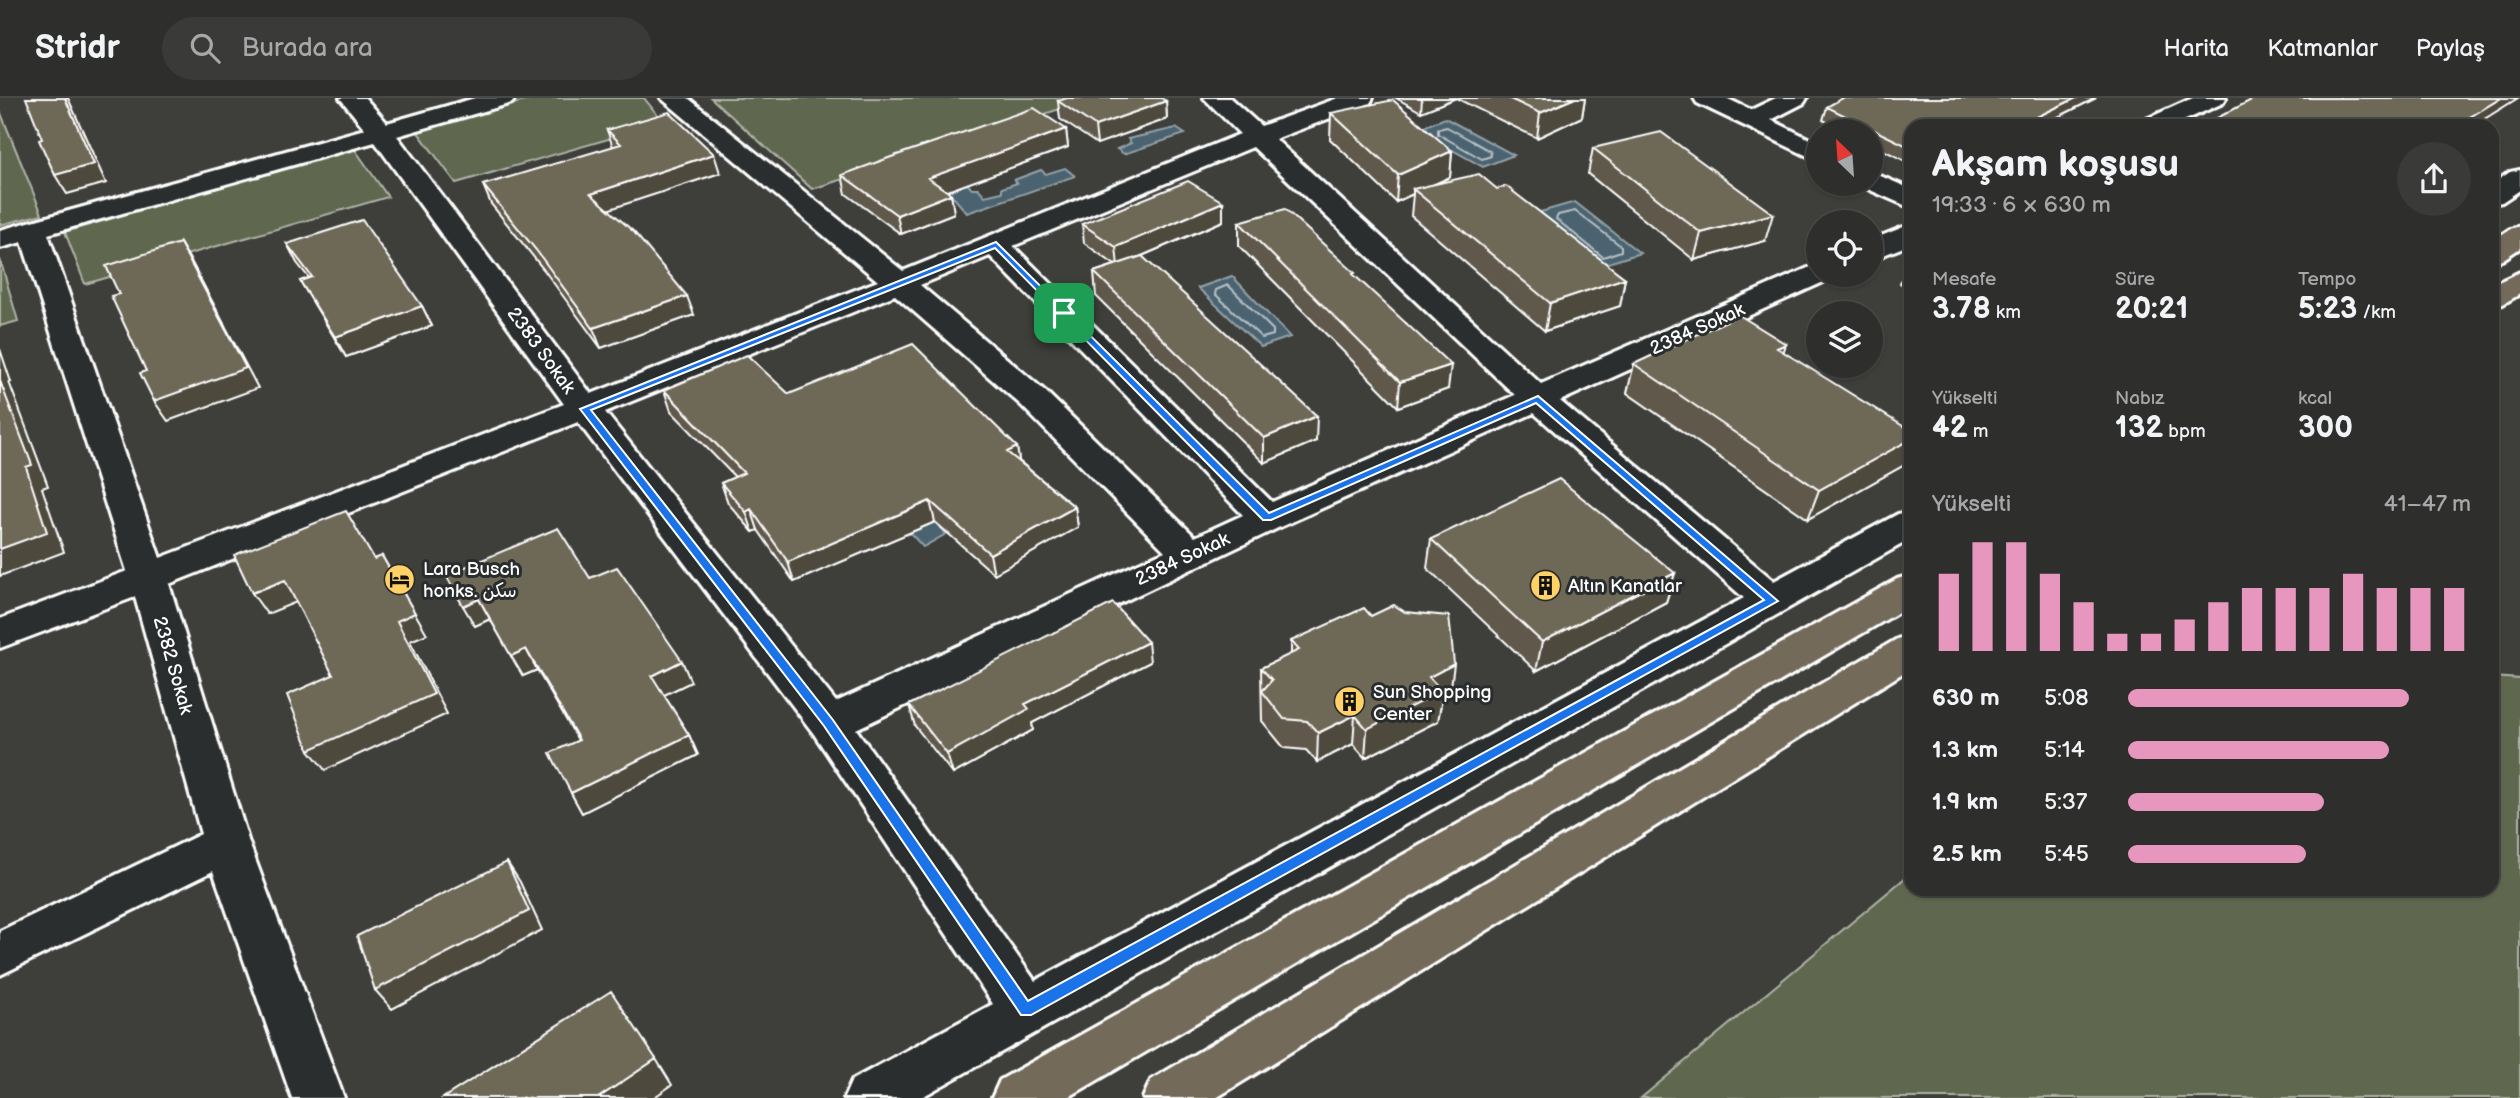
<!DOCTYPE html>
<html lang="tr">
<head>
<meta charset="utf-8">
<style>
  :root { --surface:#2e2e2c; --page:#3a3a38; --text:#f1f3f6; --muted:#a7a8a9; --line:#494a48; --accent:#e797bd }
  body { margin:0; font-family:"Balsamiq Sans","Playpen Sans Arabic",sans-serif; background:var(--page); color:var(--text); height:100vh; display:flex; flex-direction:column; font-size:26px; white-space:nowrap }
  * { box-sizing:border-box; margin:0 }
  p { font-size:23px; color:var(--muted) }
  .icon { flex:none; width:38px; height:38px; fill:none; stroke:currentColor; stroke-width:2; stroke-linecap:round; stroke-linejoin:round }
  .map { position:relative; flex:1; overflow:hidden }
  .details { position:absolute; left:1904px; top:21px; width:595px; height:777px; display:flex; flex-direction:column; background:var(--surface); border-radius:21px; box-shadow:0 2px 5px #0004,0 0 0 2px var(--line) }
  .details>* { flex:none }
  .needle { width:46px; rotate:335deg }
  .controls { position:absolute; left:1806px; top:21px; display:grid; gap:14px }
  .controls a { display:grid; place-items:center; width:77px; height:77px; border-radius:50%; background:var(--surface); box-shadow:0 2px 5px #0004,0 0 0 2px var(--line); font-size:35px }
  .pin { position:absolute; display:grid; place-items:center; width:60px; height:60px; color:#fff; margin:-30px; border-radius:14px; box-shadow:0 4px 10px #0006 }
  .round { display:grid; place-items:center; flex:none; width:74px; height:74px; border-radius:37px; background:var(--page) }
  .head { display:flex; align-items:center; justify-content:space-between; height:119px; padding:0 28px }
  h1 { font-size:38px; font-weight:600; line-height:52px }
  .stats { display:grid; grid-template-columns:repeat(3,1fr); gap:10px; height:119px; padding:7px 28px }
  .stats div { display:grid; align-content:center }
  .stats b { font-size:30px; font-weight:600 }
  .stats small { font-size:19px; font-weight:400 }
  .stats p { font-size:19px }
  .chart { height:196px; padding:14px 28px }
  .chart p { display:flex; justify-content:space-between }
  .chart svg { width:100%; height:126px; margin-top:7px; stroke:var(--accent); stroke-width:6 }
  ul { padding:0 28px; list-style:none; font-size:23px }
  li { display:grid; grid-template-columns:112px 84px 1fr; align-items:center; height:52px }
  li i { height:18px; border-radius:9px; background:var(--accent) }
  header { display:flex; align-items:center; gap:42px; box-sizing:border-box; height:98px; padding:0 35px; background:var(--surface); border-bottom:2px solid var(--line) }
  header strong { font-size:33px }
  nav { display:flex; gap:38px; margin-inline-start:auto; font-size:24px }
  .search { width:490px; height:63px; background:var(--page); display:flex; align-items:center; gap:18px; box-sizing:border-box; padding:0 24px; border-radius:38px; color:var(--muted); font-size:26px }
  .map>svg:first-child { display:block }
  .green { fill:#5f684f; stroke:#afb4a7; stroke-width:2 }
  .water { fill:#4b6470; stroke:#93a2a9; stroke-width:2 }
  .lines { fill:none; stroke-linecap:round; stroke-linejoin:round }
  .shore { stroke:#b7c1c6; stroke-width:2 }
  .minor-casing { stroke:#fff; stroke-width:6 }
  .primary-casing { stroke:#fff; stroke-width:6 }
  .minor { fill:#2a2d2e; fill-rule:evenodd }
  .primary { fill:#736b5a; fill-rule:evenodd }
  .wall { fill:#5f594b; stroke:#fff; stroke-width:2 }
  .shaded-wall { fill:#4d483d; stroke:#fff; stroke-width:2 }
  .building { fill:#6e6757; stroke:#fff; stroke-width:2 }
  .route { fill:#1a73e8; stroke:#fff; stroke-width:2; fill-rule:evenodd }
  .labels { text-anchor:middle; stroke-width:6; stroke-linejoin:round; paint-order:stroke }
  .street-label { font-size:19px; fill:#fff; stroke:#2a2d2e }
  .poi-label { font-size:19px; fill:#fff; stroke:#2a2d2e; text-anchor:start }
</style>
</head>
<body>
<header>
<strong>Stridr</strong>
<div class="search"><svg class="icon" aria-label="search" viewBox="0 0 24 24"><circle cx="10" cy="10" r="6"/><path d="M15 15l6 6"/></svg>Burada ara</div>
<nav><a>Harita</a><a>Katmanlar</a><a>Paylaş</a></nav>
</header>
<div class="map">
<svg width="2520" height="1000" viewBox="0 0 2520 1000">
  <rect width="100%" height="100%" fill="#3e3e3a"/>
  <filter id="ink" filterUnits="userSpaceOnUse"><feTurbulence type="fractalNoise" baseFrequency=".0143" numOctaves="2"/><feDisplacementMap in="SourceGraphic" scale="14" xChannelSelector="R" yChannelSelector="G"/><feConvolveMatrix kernelMatrix="1 2 1 2 8 2 1 2 1" color-interpolation-filters="sRGB"/></filter>
  <g filter="url(#ink)">
    <path class="green" d="M535 0H644L664 25 456 85 417 33Z
      M711 0H1094L812 91Z
      M0 13 42 116 0 127Z
      M354 50 388 99 85 186 65 134Z
      M0 161 18 223 0 228Z
      M2492 579 2520 581V1000H1641L1911 775V791H2492Z"/>
    <path class="water" d="M1445 20 1514 57 1483 69 1416 32Z
      M1176 30 1185 36 1124 56 1117 51 1131 45 1128 41Z
      M1065 70 1075 78 967 115 936 79 952 74 972 90H978L985 98 1002 94V90L1017 85 1014 82 1041 72 1046 76Z
      M1575 104 1640 155 1602 167 1537 115Z
      M1232 178 1290 239 1261 249 1198 190Z
      M913 401 946 436 923 449 889 412Z"/>
    <g class="lines">
      <path class="shore" d="M1447 29 1490 53 1491 58 1482 61 1438 36V31Z
        M1575 113 1621 148V153L1603 159 1556 121 1558 117Z
        M1228 187 1273 232V237L1262 240 1215 196 1216 192Z"/>
      <defs>
        <path id="minor" d="M340 0H365L387 25 475 0H515L512 5 397 38 591 296 878 183 661 0H688L903 173 1240 36 1204 0H1230L1261 28 1338 0H1373L1370 5 1275 41 1541 286 1808 170 1818 167V177H1832L1828 182 1560 303 1774 483 1898 416 1911 413V441L920 1000H844L852 982 993 906 814 636 578 324 169 486 249 745 344 1000H292L213 773 0 877V833L201 736 135 499 0 550V521L127 473 22 144 0 150V132L365 31ZM375 44 564 306 160 460 48 136ZM1253 49 1515 297 1272 404 1013 148ZM990 158 1243 417 1195 439 1045 293 920 187ZM895 197 1021 307 1165 453 836 604 605 314ZM1534 315 1744 500 1035 883 856 631 1280 429Z
          M1694 0H1726L1751 12 1776 0H1807L1804 5 1771 22 1818 45V63L1697 5Z
          M2193 0H2226L2223 5 2172 28H2138L2142 23Z
          M2520 72V92L2502 104 2492 106V86L2510 74Z
          M1871 74 1911 91V110L1861 88 1860 86H1871Z
          M1911 126V146L1871 162V142Z"/>
        <path id="primary" d="M2520 128V150L2502 162 2492 165V143L2510 131Z
          M2520 174V196L2503 206 2492 209V187Z
          M1911 477V507L1067 1000H992L1000 982 1897 481Z
          M1911 536V570L1216 1000H1143L1151 982 1897 541Z"/>
      </defs>
      <use href="#minor" class="minor-casing"/>
      <use href="#primary" class="primary-casing"/>
      <use href="#minor" class="minor"/>
      <use href="#primary" class="primary"/>
    </g>
    <path class="wall" d="M1396 0H1585L1582 19 1537 40 1456 0 1421 14Z
      M1843 0H2096L2040 28H1911V66L1871 46V33H1845L1823 22 1827 9Z
      M1058 3H1166L1167 21 1097 46 1060 21Z
      M1331 15 1452 53 1450 79 1434 86 1497 91 1625 180 1620 208 1545 233 1411 118 1413 96 1396 104 1330 41Z
      M1066 31 1068 49 947 93 951 96 954 115 901 136 846 96 842 77Z
      M607 32 720 75 608 111 694 217 601 250 544 172 491 106 483 87 613 49Z
      M1593 50 1765 143 1694 162 1588 76Z
      M1223 104V123L1142 158 1316 343 1264 365 1096 198 1094 174 1115 167 1084 145 1082 126Z
      M1239 124 1355 178 1448 291 1398 309 1239 148Z
      M287 146 422 208 432 228 346 259 300 183 309 180 297 165Z
      M1911 164V192L1900 185 1907 166Z
      M1786 246 1783 254 1906 366 1808 421 1627 295 1634 266Z
      M664 292 789 296 1017 349 1019 363 1075 409 1078 429 994 476 935 424 794 484 758 432 753 434 728 405 721 385 735 379 671 313Z
      M1431 441 1675 475 1666 504 1536 573 1427 470Z
      M446 477 590 480 691 584 664 597 689 637 698 657 582 715 571 695 578 642 537 572 523 578 490 521 475 528Z
      M1371 518 1450 596 1442 600 1438 623 1365 660 1353 646 1317 664 1306 652 1284 650 1262 623 1261 570 1291 556V543Z
      M1150 564 1032 625 1033 632 953 676 915 628 909 607Z"/>
    <path class="shaded-wall" d="M65 0H68L106 85 67 96 55 77Z
      M1422 0H1456L1421 14Z
      M1575 0H1585L1582 19 1537 40 1540 15Z
      M2076 0H2096L2040 28H2018Z
      M2501 0H2518L2473 28H2455Z
      M1166 3 1167 21 1097 46 1095 28Z
      M1066 31 1068 49 931 99 928 80Z
      M1452 53 1450 79 1417 94 1413 91V96L1396 104 1398 77Z
      M714 56 720 75 598 115 591 96Z
      M951 96 954 115 901 136 897 117Z
      M1223 104V123L1118 168 1116 149Z
      M1773 116 1765 143 1694 162 1701 135Z
      M180 145 192 165 258 290 168 323 154 303Z
      M1625 180 1620 208 1545 233 1550 205Z
      M687 198 694 217 601 250 593 230Z
      M422 208 432 228 346 259 335 239Z
      M1786 246 1777 274V250Z
      M0 251 11 284H9L48 388 42 390 64 454 0 478V451L26 369 0 283Z
      M1451 267 1448 291 1398 309 1400 284Z
      M1317 318 1316 343 1264 365V340Z
      M1911 341V355L1906 366 1808 421 1819 392Z
      M1017 349 1020 369 1007 354Z
      M930 403 935 424 794 484 788 464Z
      M1075 409 1078 429 994 476 990 456Z
      M751 411 758 432 753 434 746 414Z
      M382 458 427 536 410 543 447 616 325 672 309 652Z
      M1675 475 1666 504 1536 573 1542 544Z
      M285 482 299 503 267 516 252 495Z
      M479 501 490 521 475 528 463 508Z
      M1148 544 1150 564 1032 625 1033 632 953 676 947 656 1025 606Z
      M526 551 537 572 523 578 511 558Z
      M682 563 691 584 662 598 652 578Z
      M1454 566 1450 596 1442 600 1438 623 1365 660 1367 631 1429 579Z
      M1355 617 1353 646 1317 664 1318 635Z
      M689 637 698 657 582 715 571 695Z
      M507 764 520 784 542 832 392 911 375 892Z
      M656 961 672 987 653 1000H598Z"/>
    <path class="building" d="M26 0H65L94 66 55 77 39 42 42 41Z
      M1067 0H1161L1166 3 1095 28 1058 3Z
      M1508 0H1575L1540 15Z
      M1843 0H2076L2018 28H1911V50L1827 9Z
      M2255 0H2501L2455 28H2202Z
      M1393 2 1452 53 1398 77 1331 15Z
      M1034 10 1066 31 928 80 951 96 897 117 842 77 894 58Z
      M669 14 714 56 591 96 634 134 687 198 593 230 536 152 483 87 621 46 607 32Z
      M1661 34 1773 116 1701 135 1593 50Z
      M1479 76 1497 91 1506 88 1625 180 1550 205 1413 91Z
      M1188 83 1223 104 1116 149 1082 126Z
      M1285 111 1355 175 1353 176 1451 267 1400 284 1239 124Z
      M362 122 422 208 335 239 300 183 312 179 287 146Z
      M180 145 246 270 154 303 140 275 146 273 111 198 119 196 106 168Z
      M1142 158 1317 318 1264 340 1094 174Z
      M1739 217 1786 246 1777 250 1911 333V341L1819 392 1634 266Z
      M913 246 1017 349 1007 354 1075 409 990 456 930 403 788 464 751 411 746 414 721 385 744 375 664 292 747 257 789 296Z
      M0 283 32 367 26 369 47 434 0 451Z
      M1559 381 1675 475 1542 544 1431 441Z
      M346 413 374 461 382 458 415 515 397 523 434 596 309 652 287 597 333 577 285 482 252 495 234 457Z
      M558 430 590 480 617 469 682 563 652 578 689 637 571 695 550 655 579 642 526 551 511 558 479 501 463 508 446 477Z
      M1113 505 1148 544 1025 606 1029 611 947 656 909 607Z
      M1394 507 1405 514 1449 518 1454 566 1429 579 1442 593 1367 631 1355 617 1318 635 1307 623 1284 621 1262 593 1272 582 1261 570 1299 552 1291 543 1364 510 1371 518Z
      M507 764 529 813 375 892 357 838Z
      M611 893 656 961 598 1000H443Z"/>
  </g>
  <path class="route" d="M996 144 1269 415 1538 298 1778 503 1031 917H1021L824 628 580 311ZM995 150 1263 422H1271L1536 305 1764 502 1028 903 833 622 591 312Z"/>
  <defs>
    <symbol id="hotel-disc" viewBox="-11 -11 22 22"><circle r="9.5" fill="#ffd166" stroke="#2a2d2e"/><path d="M-6-4.5h1.5V1H6V5H4.5V3h-9V5H-6ZM-4 0a1.8 1.8 0 1 1 3.6 0ZM.5 0V-2.5h3Q6-2.5 6 0Z" fill="#111"/></symbol>
    <symbol id="building-disc" viewBox="-11 -11 22 22"><circle r="9.5" fill="#ffd166" stroke="#2a2d2e"/><path d="M-4-6H4V6H1V3H-1V6H-4ZM-2.5-4.3h1.7v1.8h-1.7ZM.8-4.3h1.7v1.8H.8ZM-2.5-1h1.7V.8h-1.7ZM.8-1h1.7V.8H.8Z" fill="#111"/></symbol>
  </defs>
  <g fill-rule="evenodd">
    <use href="#hotel-disc" x="382" y="464" width="35" height="35"/>
    <use href="#building-disc" x="1528" y="470" width="35" height="35"/>
    <use href="#building-disc" x="1332" y="586" width="35" height="35"/>
  </g>
  <g class="labels">
    <g class="street-label">
      <text transform="translate(1697 230) rotate(-24)" y="7">2384 Sokak</text>
      <text transform="translate(542 252) rotate(54)" y="7">2383 Sokak</text>
      <text transform="translate(1182 460) rotate(-25)" y="7">2384 Sokak</text>
      <text transform="translate(174 567) rotate(74)" y="7">2382 Sokak</text>
    </g>
    <g class="poi-label">
      <text x="423" y="477">Lara Busch<tspan x="423" dy="22">honks. سكن</tspan></text>
      <text x="1568" y="494">Altın Kanatlar</text>
      <text x="1373" y="600">Sun Shopping<tspan x="1373" dy="22">Center</tspan></text>
    </g>
  </g>
</svg>
<div class="controls">
<a><svg class="needle" viewBox="-14 -14 28 28"><path d="M0-13l5 13h-10z" fill="#e53935"/><path d="M0 13l5-13h-10z" fill="#a7a8a9"/></svg></a>
<a><svg class="icon" aria-label="locate" viewBox="0 0 24 24"><circle cx="12" cy="12" r="6"/><path d="M12 2v4M12 18v4M2 12h4M18 12h4"/></svg></a>
<a><svg class="icon" aria-label="layers" viewBox="0 0 24 24"><path d="M12 4l9 5-9 5-9-5zM3 14l9 5 9-5"/></svg></a>
</div>
<div class="pin" style="left:1064px;top:215px;background:#1e9e55"><svg class="icon" aria-label="arrive" viewBox="0 0 24 24"><path d="M6 21V4h12l-3 4 3 4H6"/></svg></div>
<section class="details">
<div class="head"><div><h1>Akşam koşusu</h1><p>19:33 · 6 × 630 m</p></div><a class="round"><svg class="icon" aria-label="share" viewBox="0 0 24 24"><path d="M12 15V3M7 8l5-5 5 5M5 13v7h14v-7"/></svg></a></div>
<div class="stats">
<div><p>Mesafe</p><b>3.78<small> km</small></b></div>
<div><p>Süre</p><b>20:21</b></div>
<div><p>Tempo</p><b>5:23<small> /km</small></b></div>
</div>
<div class="stats">
<div><p>Yükselti</p><b>42<small> m</small></b></div>
<div><p>Nabız</p><b>132<small> bpm</small></b></div>
<div><p>kcal</p><b>300</b></div>
</div>
<div class="chart"><p><span>Yükselti</span>41–47 m</p>
<svg viewBox="0 0 160 44" preserveAspectRatio="none"><path d="M5 44V17M15 44V6M25 44V6M35 44V17M45 44V27M55 44V38M65 44V38M75 44V33M85 44V27M95 44V22M105 44V22M115 44V22M125 44V17M135 44V22M145 44V22M155 44V22"/></svg>
</div>
<ul>
<li><b>630 m</b>5:08<i style="width:82%"></i></li>
<li><b>1.3 km</b>5:14<i style="width:76%"></i></li>
<li><b>1.9 km</b>5:37<i style="width:57%"></i></li>
<li><b>2.5 km</b>5:45<i style="width:52%"></i></li>
</ul>
</section>
</div>
</body>
</html>
